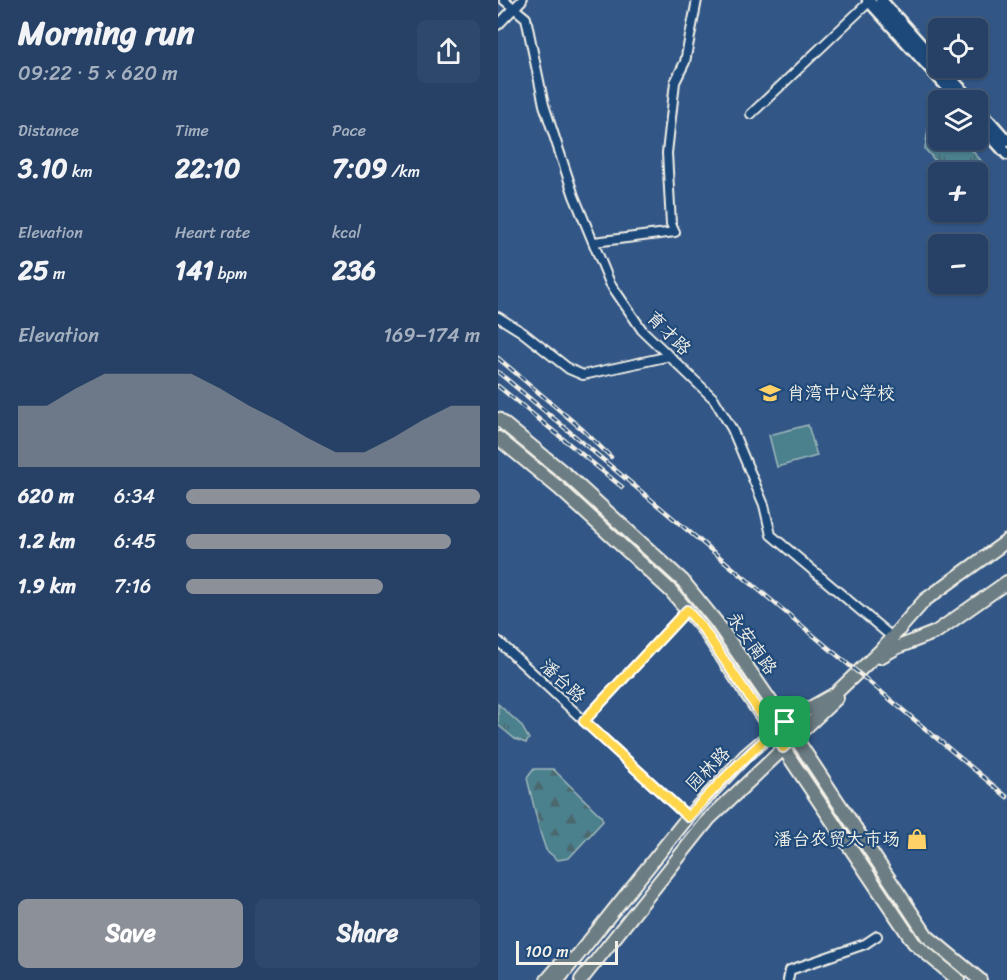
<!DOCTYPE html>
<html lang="en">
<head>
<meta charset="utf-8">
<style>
  :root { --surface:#264165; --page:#2e486b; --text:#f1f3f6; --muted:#a4afbf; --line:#425a79; --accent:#8c9099 }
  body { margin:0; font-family:Sriracha,"LXGW WenKai TC",sans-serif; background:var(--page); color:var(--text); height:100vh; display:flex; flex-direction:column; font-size:22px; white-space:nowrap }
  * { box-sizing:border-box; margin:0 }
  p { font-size:20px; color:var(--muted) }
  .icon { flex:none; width:33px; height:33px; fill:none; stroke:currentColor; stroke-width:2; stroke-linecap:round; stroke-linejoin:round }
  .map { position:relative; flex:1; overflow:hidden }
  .panel { display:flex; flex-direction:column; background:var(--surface); width:498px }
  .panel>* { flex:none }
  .tools { position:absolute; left:430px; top:18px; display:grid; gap:12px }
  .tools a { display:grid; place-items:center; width:60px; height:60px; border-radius:9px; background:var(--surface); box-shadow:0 2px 4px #0004,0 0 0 2px var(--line); font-size:30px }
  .scale { position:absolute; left:18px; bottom:15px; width:102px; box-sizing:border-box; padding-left:6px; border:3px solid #f4f1e8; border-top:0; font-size:16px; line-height:21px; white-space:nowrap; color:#f4f1e8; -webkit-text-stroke:4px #1f4a7a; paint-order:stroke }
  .pin { position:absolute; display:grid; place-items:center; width:51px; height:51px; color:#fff; margin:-26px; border-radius:12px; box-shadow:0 3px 9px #0006 }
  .round { display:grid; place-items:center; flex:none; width:63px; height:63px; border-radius:9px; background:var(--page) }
  .overview { display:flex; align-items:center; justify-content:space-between; height:102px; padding:0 18px }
  h1 { font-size:33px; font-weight:700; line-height:45px }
  .metrics { display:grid; grid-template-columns:repeat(3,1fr); gap:9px; height:102px; padding:6px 18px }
  .metrics div { display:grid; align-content:center }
  .metrics b { font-size:26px; font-weight:700 }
  .metrics small { font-size:16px; font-weight:400 }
  .metrics p { font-size:16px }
  .chart { height:168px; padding:12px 18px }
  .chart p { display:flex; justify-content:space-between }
  .chart svg { width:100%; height:108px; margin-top:6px; fill:var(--accent); opacity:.7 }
  .action { display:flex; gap:12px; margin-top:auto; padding:12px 18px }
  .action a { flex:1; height:69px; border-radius:9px; background:var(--accent); color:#fff; font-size:24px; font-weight:700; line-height:69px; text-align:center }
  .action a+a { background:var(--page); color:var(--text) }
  ul { padding:0 18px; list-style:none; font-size:20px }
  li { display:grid; grid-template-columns:96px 72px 1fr; align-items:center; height:45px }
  li i { height:15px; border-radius:8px; background:var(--accent) }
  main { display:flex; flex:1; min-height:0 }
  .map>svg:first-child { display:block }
  .grass { fill:url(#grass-tufts); stroke:#a0b8ba; stroke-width:1.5 }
  .forest { fill:url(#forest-firs); stroke:#a0b8ba; stroke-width:1.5 }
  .pitch { fill:#4c808d; stroke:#a0b8ba; stroke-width:1.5 }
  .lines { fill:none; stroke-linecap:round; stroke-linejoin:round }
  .minor-casing { stroke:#f4f1e8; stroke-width:12 }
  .secondary-casing { stroke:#f4f1e8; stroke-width:15 }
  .primary-casing { stroke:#f4f1e8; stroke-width:16 }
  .minor { stroke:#1f4a7a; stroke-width:8 }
  .secondary { stroke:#1f4a7a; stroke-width:10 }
  .primary { stroke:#6c7e84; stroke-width:12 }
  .rail-casing { stroke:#f4f1e8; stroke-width:4.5 }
  .rail { stroke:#1f4a7a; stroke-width:2; stroke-dasharray:7; stroke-linecap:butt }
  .route-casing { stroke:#fff; stroke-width:12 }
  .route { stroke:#ffd54a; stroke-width:8 }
  .labels { text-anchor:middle; stroke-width:4.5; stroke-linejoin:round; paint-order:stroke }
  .street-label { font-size:18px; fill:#f4f1e8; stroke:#1f4a7a }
  .poi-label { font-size:18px; fill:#f4f1e8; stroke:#1f4a7a; text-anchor:start }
</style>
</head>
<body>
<main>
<section class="panel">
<div class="overview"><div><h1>Morning run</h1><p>09:22 · 5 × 620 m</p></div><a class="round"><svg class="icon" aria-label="share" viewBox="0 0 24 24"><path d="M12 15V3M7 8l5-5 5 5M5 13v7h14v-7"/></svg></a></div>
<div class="metrics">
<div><p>Distance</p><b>3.10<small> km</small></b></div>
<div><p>Time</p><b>22:10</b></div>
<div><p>Pace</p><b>7:09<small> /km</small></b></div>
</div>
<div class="metrics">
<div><p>Elevation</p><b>25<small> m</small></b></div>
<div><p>Heart rate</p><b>141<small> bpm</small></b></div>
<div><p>kcal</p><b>236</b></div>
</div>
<div class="chart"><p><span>Elevation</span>169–174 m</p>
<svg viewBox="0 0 160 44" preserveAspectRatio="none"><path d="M0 44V19L10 19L20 12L30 6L40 6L50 6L60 6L70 12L80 19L90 25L100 32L110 38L120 38L130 32L140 25L150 19L160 19V44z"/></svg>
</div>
<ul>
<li><b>620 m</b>6:34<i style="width:100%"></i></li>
<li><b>1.2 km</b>6:45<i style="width:90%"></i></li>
<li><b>1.9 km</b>7:16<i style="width:67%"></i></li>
</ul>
<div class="action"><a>Save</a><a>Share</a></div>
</section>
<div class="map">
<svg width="509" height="980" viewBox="0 0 509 980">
  <defs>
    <pattern id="grass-tufts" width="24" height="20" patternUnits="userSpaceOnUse" patternTransform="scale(1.5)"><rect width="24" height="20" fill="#4c808d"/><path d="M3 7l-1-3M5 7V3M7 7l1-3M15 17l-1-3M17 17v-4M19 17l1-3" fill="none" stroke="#4b676d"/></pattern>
    <pattern id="forest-firs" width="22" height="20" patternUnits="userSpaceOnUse" patternTransform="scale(1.5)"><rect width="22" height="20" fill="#4c808d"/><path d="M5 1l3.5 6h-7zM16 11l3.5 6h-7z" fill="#4b676d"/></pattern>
  </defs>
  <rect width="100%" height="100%" fill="#325787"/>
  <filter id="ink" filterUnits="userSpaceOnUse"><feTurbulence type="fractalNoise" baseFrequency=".0167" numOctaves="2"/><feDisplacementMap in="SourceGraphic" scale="12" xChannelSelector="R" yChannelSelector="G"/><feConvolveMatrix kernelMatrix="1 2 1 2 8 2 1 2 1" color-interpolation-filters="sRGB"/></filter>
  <g filter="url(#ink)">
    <path class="grass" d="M434 104 441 112V140H465L486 164 476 172H447L427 149Z
      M0 704 23 725 31 739 28 743 17 739 0 725Z"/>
    <path class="forest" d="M36 769H55L103 816 105 821 71 858 60 860 48 850 42 832 29 778Z"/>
    <path class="pitch" d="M310 425 319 456 279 467 271 435Z"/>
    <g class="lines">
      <defs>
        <path id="minor" d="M6 0 28 18 46 105 76 196 112 283 144 330 216 399 234 429 266 505 273 535 395 638
          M0 25 24 0
          M253 114 371 2
          M96 242 177 232 173 224 169 153 177 82 187 62 199 0
          M0 317 24 332 71 369 85 375 172 356
          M0 641 190 817
          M86 721 189 610
          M290 980 292 970 367 944 379 936"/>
        <path id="secondary" d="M370 0 461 100
          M383 0 441 65
          M443 68 473 100
          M480 108 509 141
          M480 122 509 154"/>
        <path id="primary" d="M0 419 71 477 185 581 219 623 287 722 429 936 482 980
          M0 438 62 489 173 591 206 630 416 943 460 980
          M382 657 400 647 438 632 509 582
          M49 980 68 958
          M60 980 190 817 248 755 287 722 337 694 382 651 427 600 509 541
          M83 980 211 819 339 698"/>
      </defs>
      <use href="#minor" class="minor-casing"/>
      <use href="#secondary" class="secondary-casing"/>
      <use href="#primary" class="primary-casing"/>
      <use href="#minor" class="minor"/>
      <use href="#secondary" class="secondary"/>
      <use href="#primary" class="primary"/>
      <defs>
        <path id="rail" d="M0 358 85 430 113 457
          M0 372 509 797
          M0 386 124 487"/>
      </defs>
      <use href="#rail" class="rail-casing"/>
      <use href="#rail" class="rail"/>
    </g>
  </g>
  <g class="lines" filter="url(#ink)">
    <defs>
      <path id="route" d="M287 722C252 751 221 783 190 817L86 721 189 610 206 630 275 732 285 748 297 738 287 722"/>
    </defs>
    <use href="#route" class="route-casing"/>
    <use href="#route" class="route"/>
  </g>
  <defs>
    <symbol id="school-bare" viewBox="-9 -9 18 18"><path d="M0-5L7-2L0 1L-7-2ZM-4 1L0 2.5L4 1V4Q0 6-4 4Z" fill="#ffd166" stroke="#1f4a7a" stroke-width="2.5" paint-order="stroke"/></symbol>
    <symbol id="shop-bare" viewBox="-9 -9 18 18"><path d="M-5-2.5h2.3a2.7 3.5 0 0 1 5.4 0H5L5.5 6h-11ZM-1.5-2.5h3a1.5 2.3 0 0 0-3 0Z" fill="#ffd166" stroke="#1f4a7a" stroke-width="2.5" paint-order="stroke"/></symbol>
  </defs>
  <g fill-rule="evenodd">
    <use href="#school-bare" x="257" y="378" width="30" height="30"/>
    <use href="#shop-bare" x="404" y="824" width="30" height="30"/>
  </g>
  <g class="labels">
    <g class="street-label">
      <text transform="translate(171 333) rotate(45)" y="6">育才路</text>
      <text transform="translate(254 643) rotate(55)" y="6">永安南路</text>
      <text transform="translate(65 681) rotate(43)" y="6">潘台路</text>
      <text transform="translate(210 769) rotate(-46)" y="6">园林路</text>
    </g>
    <g class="poi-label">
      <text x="289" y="399">肖湾中心学校</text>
      <text x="402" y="845" text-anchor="end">潘台农贸大市场</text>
    </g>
  </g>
</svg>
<div class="tools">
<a><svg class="icon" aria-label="locate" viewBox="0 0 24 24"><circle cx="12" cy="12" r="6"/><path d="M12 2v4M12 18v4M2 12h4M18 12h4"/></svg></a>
<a><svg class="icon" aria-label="layers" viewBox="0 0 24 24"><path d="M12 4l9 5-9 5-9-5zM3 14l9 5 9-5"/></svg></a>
<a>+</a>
<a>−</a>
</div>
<div class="scale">100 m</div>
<div class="pin" style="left:287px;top:722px;background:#1e9e55"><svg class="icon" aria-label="arrive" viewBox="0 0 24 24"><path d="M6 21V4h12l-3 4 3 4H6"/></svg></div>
</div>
</main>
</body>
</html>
